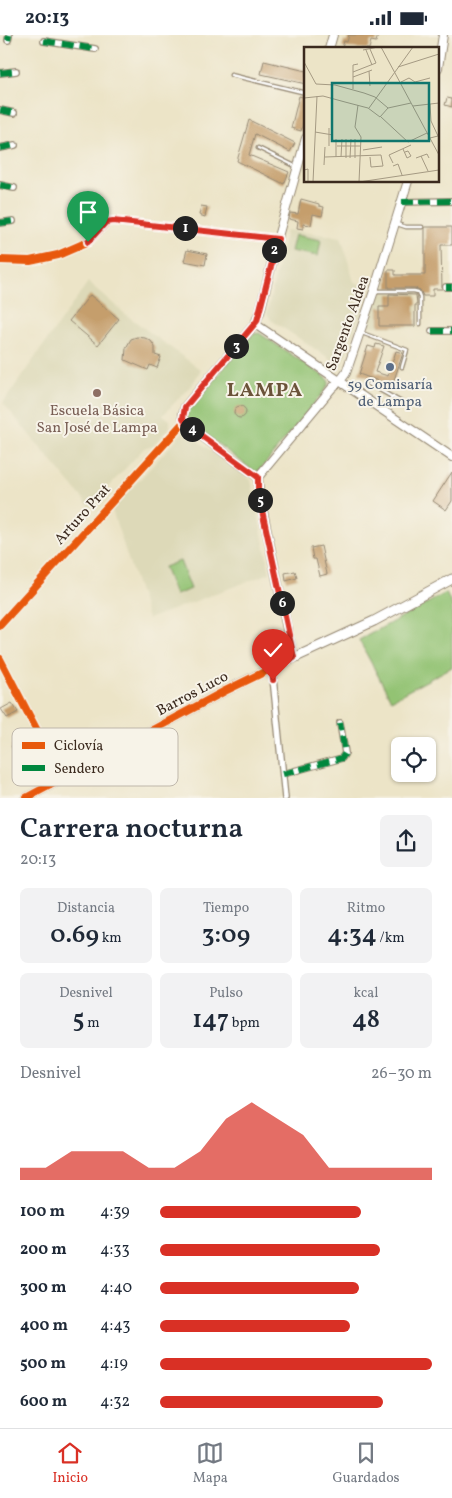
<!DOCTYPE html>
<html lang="es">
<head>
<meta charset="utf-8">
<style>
  :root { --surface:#fff; --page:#f2f2f3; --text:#1f2937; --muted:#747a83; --line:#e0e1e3; --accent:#d93025 }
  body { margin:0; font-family:Vollkorn,serif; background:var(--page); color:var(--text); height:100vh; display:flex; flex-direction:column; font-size:19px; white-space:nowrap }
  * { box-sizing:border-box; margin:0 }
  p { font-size:16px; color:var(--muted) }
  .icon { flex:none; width:28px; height:28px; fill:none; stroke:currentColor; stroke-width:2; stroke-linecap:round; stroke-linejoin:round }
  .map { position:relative; height:763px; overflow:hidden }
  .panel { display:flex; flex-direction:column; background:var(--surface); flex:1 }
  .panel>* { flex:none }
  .fabs { position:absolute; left:391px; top:702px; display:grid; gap:10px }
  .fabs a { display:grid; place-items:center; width:45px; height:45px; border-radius:8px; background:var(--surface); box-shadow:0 1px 4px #0004; font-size:25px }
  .pin { position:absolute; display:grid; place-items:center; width:42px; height:42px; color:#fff; margin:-51px -21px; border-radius:50% 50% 50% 0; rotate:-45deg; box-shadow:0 0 5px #0007 }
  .pin .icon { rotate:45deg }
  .km { position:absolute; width:25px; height:25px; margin:-12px; border-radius:50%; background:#222; color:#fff; font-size:14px; line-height:25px; text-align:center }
  .round { display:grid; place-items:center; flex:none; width:52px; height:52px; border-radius:8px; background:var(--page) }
  .head { display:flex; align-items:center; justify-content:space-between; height:85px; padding:0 20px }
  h1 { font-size:28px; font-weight:600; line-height:38px }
  .stats { display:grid; grid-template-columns:repeat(3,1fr); gap:8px; height:85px; padding:5px 20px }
  .stats div { display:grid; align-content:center; border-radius:8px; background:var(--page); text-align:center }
  .stats b { font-size:25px; font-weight:600 }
  .stats small { font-size:14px; font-weight:400 }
  .stats p { font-size:14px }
  .chart { height:140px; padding:10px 20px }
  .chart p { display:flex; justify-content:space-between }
  .chart svg { width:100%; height:90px; margin-top:5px; fill:var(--accent); opacity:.7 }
  ul { padding:0 20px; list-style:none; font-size:16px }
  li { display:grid; grid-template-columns:80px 60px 1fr; align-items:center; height:38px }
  li i { height:12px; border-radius:6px; background:var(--accent) }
  .status { display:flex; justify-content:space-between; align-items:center; height:35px; padding:0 25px; background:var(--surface); direction:ltr }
  .status svg { height:14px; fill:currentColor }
  .tab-bar { display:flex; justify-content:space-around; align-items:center; height:70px; border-top:1px solid var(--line); background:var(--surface); font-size:14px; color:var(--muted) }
  .tab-bar a { display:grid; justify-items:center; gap:2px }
  .tab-bar .selected { color:var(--accent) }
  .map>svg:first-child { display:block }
  .built { fill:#ddd9b8 }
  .green { fill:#93c373; stroke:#677648 }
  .building { fill:#c59e6c }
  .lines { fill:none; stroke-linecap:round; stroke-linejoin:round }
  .lane-casing { stroke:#948772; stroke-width:5 }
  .street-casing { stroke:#948772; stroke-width:8 }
  .secondary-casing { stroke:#948772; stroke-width:10 }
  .primary-casing { stroke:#948772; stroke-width:11 }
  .lane { stroke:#fff; stroke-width:2.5 }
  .street { stroke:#fff; stroke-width:5.5 }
  .secondary { stroke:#fff; stroke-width:8 }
  .primary { stroke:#fff; stroke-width:9 }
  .quiet { stroke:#00873e; stroke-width:6; stroke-dasharray:12 6; stroke-linecap:butt }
  .cycleway-casing { stroke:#f7f3e8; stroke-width:11 }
  .cycleway { stroke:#e8590c; stroke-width:8 }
  .route-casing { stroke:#fff; stroke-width:10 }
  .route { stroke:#d93025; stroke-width:6 }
  .service-dot { fill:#5c6f8a; stroke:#f7f3e8; stroke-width:2 }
  .education-dot { fill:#8d6e63; stroke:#f7f3e8; stroke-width:2 }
  .labels { text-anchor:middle; stroke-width:4; stroke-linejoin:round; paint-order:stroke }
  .street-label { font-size:15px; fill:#3b2a1e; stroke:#f7f3e8 }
  .service-label { font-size:15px; fill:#4e5e75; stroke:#f7f3e8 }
  .education-label { font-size:15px; fill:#785e54; stroke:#f7f3e8 }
  .district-label { font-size:20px; font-weight:bold; letter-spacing:1px; fill:#6b5339; stroke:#f7f3e8 }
  .inset-road { fill:none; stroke:#a59a83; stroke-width:1 }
  .view { fill:#0f766e; fill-opacity:0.15; stroke:#0f766e; stroke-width:2.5 }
  .inset-edge { fill:none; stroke:#3b2a1e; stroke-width:2.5 }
  .key { fill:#f7f3e8; stroke:#bfb7ab; stroke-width:1 }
  .key-label { font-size:14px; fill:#3b2a1e }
</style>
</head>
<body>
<div class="status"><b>20:13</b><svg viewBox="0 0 49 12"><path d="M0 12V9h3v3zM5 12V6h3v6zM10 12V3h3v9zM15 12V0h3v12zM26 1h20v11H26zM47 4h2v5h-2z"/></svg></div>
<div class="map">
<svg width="452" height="763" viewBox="0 0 452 763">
  <rect width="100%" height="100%" fill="#f7f3e8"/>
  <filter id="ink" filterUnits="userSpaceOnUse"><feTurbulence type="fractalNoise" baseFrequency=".02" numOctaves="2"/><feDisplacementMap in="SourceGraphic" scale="10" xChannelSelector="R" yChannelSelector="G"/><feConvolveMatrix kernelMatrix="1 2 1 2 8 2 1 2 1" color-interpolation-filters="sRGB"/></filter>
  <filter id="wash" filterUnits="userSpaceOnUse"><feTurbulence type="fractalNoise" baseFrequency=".0096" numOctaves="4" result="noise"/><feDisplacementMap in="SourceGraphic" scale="20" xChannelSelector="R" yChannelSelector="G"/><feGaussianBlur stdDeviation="1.12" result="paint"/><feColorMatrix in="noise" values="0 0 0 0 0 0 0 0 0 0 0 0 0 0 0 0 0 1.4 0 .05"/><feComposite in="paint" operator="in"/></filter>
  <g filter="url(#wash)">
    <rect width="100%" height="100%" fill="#ece4c7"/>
    <path class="built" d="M286 195 341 202 354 247 369 253 344 326 341 331 271 285 267 278Z
      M88 247 125 279 201 335 193 348 163 380 170 385V392L153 410 144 413 90 472 3 368Z
      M417 257V293L368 291 379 258Z
      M184 396 251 445 270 538 148 584 112 475Z"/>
    <path class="green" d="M295 200 321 205 318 221 291 216Z
      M259 298 328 344 329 348 326 354 260 435 255 437 190 388 187 382V376L253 299Z
      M180 526 191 554 175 560 164 532Z
      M446 558 452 570V632L391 665 359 605Z"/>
    <g id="blocks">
      <path class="building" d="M349 0H378L376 7 371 6 369 14 342 13 344 6 347 7Z
        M264 26 306 36V49L261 39Z
        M299 61 306 63V78L301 96 291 93Z
        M447 63 452 64V72L445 70Z
        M249 85 295 108 290 117 255 99 249 120 289 137 284 149 237 126Z
        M301 164 319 169V171L324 172 322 181 313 179 311 190 303 189V194L297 193 298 186 289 184 290 178 298 179Z
        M201 171 207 172 205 182 199 180Z
        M425 192H452V210H441L442 254H433V261H423L420 255 415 253H388V235H395V240H425Z
        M187 215 207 219 205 230 184 226Z
        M389 259 416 260 417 270H415V291H379V272H389Z
        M90 260 119 284 98 310 69 286Z
        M137 302 145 303 151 306 155 312V320L161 322 157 333 150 330 148 335 125 325 126 313 131 304Z
        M376 309 384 311 375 337 388 341 396 316 403 318 392 351 359 339 368 311 375 313Z
        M234 377a6 6 0 1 1 12 0a6 6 0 1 1-12 0Z
        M452 437V466L446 475 433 466Z
        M321 511 327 539 320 541 316 524H313L311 513Z
        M295 536 297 543 286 546 285 538Z
        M12 668 18 677 7 683 1 674Z
        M27 703 31 710 15 718 11 711Z"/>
    </g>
  </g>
  <g filter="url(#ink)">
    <use href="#blocks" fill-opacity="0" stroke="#948772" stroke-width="1"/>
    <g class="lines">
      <defs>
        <path id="lane" d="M231 40 306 58
          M258 113 297 132
          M397 189 406 192H422
          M376 256H414L418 257 420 262V289
          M362 298 407 315 402 332
          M369 349 403 368
          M383 373 393 362"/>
        <path id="street" d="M8 5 9 0
          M44 6 95 14
          M0 38 16 36
          M0 75 14 78
          M0 113 15 110
          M0 150 14 153
          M402 167 452 166
          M0 188 13 186
          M0 225 30 226 58 220 88 207 107 187 113 186 277 204
          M446 252H452
          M432 296H452
          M272 633 285 763
          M283 739 342 723 345 718 340 688"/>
        <path id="secondary" d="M329 14 333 0
          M438 33 443 0
          M255 289 452 422
          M184 387 188 391 258 442
          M258 442 332 353 340 346 346 338 374 256 408 146
          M258 442 259 457 293 623
          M0 590 184 387 183 379 185 372 255 289 260 277 279 198 306 103
          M0 624 62 744"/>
        <path id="primary" d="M26 763 225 656 272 633 374 586 452 544"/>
      </defs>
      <use href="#lane" class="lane-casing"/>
      <use href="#street" class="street-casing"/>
      <use href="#secondary" class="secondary-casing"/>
      <use href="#primary" class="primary-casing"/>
      <use href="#lane" class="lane"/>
      <use href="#street" class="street"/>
      <use href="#secondary" class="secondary"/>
      <use href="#primary" class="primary"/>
      <path class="quiet" d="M8 5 9 0
        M44 6 95 14
        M0 38 16 36
        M0 75 14 78
        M0 113 15 110
        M0 150 14 153
        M402 167 452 166
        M0 188 13 186
        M446 252H452
        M432 296H452
        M283 739 342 723 345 718 340 688"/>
      <defs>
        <path id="cycleway" d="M0 225 30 226 58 220 88 207 107 187 113 186 277 204
          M0 590 184 387
          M0 624 62 744
          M26 763 225 656 293 623"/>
      </defs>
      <use href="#cycleway" class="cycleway-casing"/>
      <use href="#cycleway" class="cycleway"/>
    </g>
  </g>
  <g class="lines" filter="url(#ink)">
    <defs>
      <path id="route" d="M88 207 106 187 113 186 278 204 257 286 185 372 183 383 188 391 258 442V457L294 623 272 632 273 645"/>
    </defs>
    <use href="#route" class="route-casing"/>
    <use href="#route" class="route"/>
  </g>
  <circle class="service-dot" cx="390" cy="332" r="5"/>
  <circle class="education-dot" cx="97" cy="358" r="5"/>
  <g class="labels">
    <g class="street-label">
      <text transform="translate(347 288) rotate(-70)" y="5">Sargento Aldea</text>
      <text transform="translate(82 479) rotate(-48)" y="5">Arturo Prat</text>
      <text transform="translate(192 658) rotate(-28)" y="5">Barros Luco</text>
    </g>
    <g class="service-label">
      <text x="390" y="354">59 Comisaría<tspan x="390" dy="17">de Lampa</tspan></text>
    </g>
    <g class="education-label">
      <text x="97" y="380">Escuela Básica<tspan x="97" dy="17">San José de Lampa</tspan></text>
    </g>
    <g class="district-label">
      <text x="265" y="361">LAMPA</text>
    </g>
  </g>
  <g transform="translate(304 12)">
    <rect width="135" height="135" fill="#ece4c7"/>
    <path class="inset-road" d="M77 0 135 108M59 3 74 0M62 3 68 18M0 15 12 37M94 20 135 7M65 24 66 39M49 25 72 16 66 2M49 30 68 23M97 35 105 31 111 35 126 31M12 37 31 38 60 46 71 50 84 61M49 42V18L54 17M0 51 19 49 41 55 64 61 76 70 84 61 107 56M54 58 51 80 57 90 55 135M109 59 135 56M65 61 109 0M77 70 104 95 123 86M25 81V99M11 85 29 88M126 91 134 89 127 74 126 57M32 92V110M42 92V111M33 99H56M99 102 103 111 107 109 104 104 101 105M59 103 78 100M117 109 124 124M21 110 77 108 79 119 67 120 66 110M37 110 38 92M46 111 47 92M51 111V92M112 111 123 107 125 111M89 116 85 108 107 98M20 118 21 100M89 119 94 117 98 128M0 123 4 122V135M9 135 13 49M55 135 135 123"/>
    <path class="view" d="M28 36H125V94H28Z"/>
    <rect width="135" height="135" class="inset-edge"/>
  </g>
  <rect x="12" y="693" width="166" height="58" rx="8" class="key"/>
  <rect x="22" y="707" width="23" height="7" fill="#e8590c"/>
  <rect x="22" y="730" width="23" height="6" fill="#00873e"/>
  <g class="key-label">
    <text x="54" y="715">Ciclovía</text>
    <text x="54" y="738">Sendero</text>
  </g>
</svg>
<div class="fabs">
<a><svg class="icon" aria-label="locate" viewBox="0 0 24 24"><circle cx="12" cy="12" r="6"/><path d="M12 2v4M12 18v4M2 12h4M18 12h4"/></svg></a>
</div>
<div class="pin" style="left:88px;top:207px;background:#1e9e55"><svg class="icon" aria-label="arrive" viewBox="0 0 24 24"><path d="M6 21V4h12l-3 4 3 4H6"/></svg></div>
<div class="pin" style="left:273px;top:645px;background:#d93025"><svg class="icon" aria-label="check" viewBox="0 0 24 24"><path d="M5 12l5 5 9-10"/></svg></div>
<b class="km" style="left:185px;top:193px">1</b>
<b class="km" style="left:274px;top:215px">2</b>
<b class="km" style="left:236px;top:311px">3</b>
<b class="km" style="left:192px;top:394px">4</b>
<b class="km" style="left:260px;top:465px">5</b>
<b class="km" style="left:282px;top:568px">6</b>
</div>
<section class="panel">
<div class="head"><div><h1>Carrera nocturna</h1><p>20:13</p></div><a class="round"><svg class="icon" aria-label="share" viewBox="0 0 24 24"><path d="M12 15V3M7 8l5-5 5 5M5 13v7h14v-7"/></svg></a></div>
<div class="stats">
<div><p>Distancia</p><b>0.69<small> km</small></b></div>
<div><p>Tiempo</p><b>3:09</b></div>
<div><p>Ritmo</p><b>4:34<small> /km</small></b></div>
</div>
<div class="stats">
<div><p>Desnivel</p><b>5<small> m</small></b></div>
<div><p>Pulso</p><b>147<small> bpm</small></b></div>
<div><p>kcal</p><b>48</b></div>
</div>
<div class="chart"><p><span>Desnivel</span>26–30 m</p>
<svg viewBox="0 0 160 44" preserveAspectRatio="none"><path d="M0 44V38L10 38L20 30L30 30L40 30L50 38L60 38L70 30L80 14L90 6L100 14L110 22L120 38L130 38L140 38L150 38L160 38V44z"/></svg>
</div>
<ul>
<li><b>100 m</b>4:39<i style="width:74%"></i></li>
<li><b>200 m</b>4:33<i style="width:81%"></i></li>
<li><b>300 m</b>4:40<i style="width:73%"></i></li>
<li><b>400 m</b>4:43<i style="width:70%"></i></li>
<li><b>500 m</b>4:19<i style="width:100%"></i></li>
<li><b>600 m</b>4:32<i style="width:82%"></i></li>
</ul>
</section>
<nav class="tab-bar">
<a class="selected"><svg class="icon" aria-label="home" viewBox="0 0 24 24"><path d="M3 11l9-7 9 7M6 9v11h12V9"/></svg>Inicio</a>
<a><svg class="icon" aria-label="map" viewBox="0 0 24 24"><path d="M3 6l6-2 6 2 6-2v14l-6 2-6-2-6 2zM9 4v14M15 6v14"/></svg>Mapa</a>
<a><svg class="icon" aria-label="saved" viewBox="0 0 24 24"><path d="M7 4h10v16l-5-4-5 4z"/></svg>Guardados</a>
</nav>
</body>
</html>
